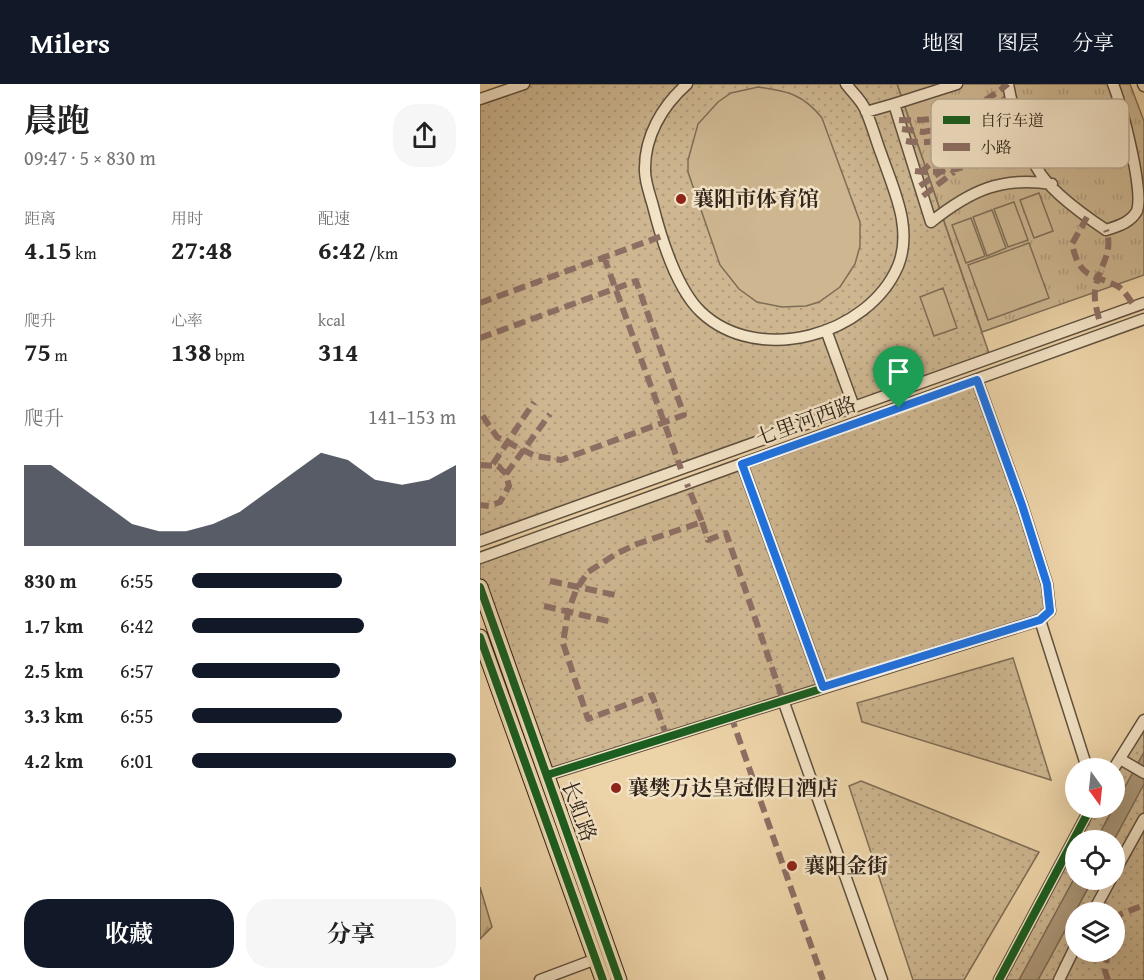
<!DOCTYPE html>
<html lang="zh">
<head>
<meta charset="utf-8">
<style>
  :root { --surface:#fff; --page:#f6f6f6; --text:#222; --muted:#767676; --accent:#111827 }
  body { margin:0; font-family:"Gentium Book Plus","Noto Serif SC",serif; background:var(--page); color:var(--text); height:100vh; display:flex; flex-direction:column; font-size:22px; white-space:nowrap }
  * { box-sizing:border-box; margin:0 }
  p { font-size:20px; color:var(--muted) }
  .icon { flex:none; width:33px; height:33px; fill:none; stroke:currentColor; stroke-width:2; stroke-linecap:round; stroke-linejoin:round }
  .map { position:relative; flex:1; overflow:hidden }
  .side { display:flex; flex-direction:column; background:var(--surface); width:480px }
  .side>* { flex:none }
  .needle { width:39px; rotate:165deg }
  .fabs { position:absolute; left:585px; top:674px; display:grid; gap:12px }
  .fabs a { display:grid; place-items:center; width:60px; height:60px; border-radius:50%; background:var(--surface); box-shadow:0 6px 24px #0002; font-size:30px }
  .pin { position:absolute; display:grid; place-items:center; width:51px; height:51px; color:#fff; margin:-62px -26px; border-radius:50% 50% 50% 0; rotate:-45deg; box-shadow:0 0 6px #0007 }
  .pin .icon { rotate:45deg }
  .round { display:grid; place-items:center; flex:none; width:63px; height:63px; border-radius:24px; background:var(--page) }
  .summary { display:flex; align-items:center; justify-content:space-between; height:102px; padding:0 24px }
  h1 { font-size:33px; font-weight:700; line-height:45px }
  .stats { display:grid; grid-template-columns:repeat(3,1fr); gap:9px; height:102px; padding:6px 24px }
  .stats div { display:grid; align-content:center }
  .stats b { font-size:26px; font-weight:700 }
  .stats small { font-size:16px; font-weight:400 }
  .stats p { font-size:16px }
  .chart { height:168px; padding:12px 24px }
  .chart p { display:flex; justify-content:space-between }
  .chart svg { width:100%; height:108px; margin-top:6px; fill:var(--accent); opacity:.7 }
  .cta { display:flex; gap:12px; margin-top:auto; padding:12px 24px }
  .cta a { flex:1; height:69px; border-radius:24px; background:var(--accent); color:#fff; font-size:24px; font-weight:700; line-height:69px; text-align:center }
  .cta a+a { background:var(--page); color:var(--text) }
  ul { padding:0 24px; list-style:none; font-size:20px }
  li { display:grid; grid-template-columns:96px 72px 1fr; align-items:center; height:45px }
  li i { height:15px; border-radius:8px; background:var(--accent) }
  header { display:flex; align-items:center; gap:36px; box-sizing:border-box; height:84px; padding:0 30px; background:var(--accent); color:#fff }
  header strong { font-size:28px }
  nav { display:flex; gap:33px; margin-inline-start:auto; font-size:21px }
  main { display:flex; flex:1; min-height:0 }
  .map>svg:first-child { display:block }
  .grass { fill:url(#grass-tufts); stroke:#7e6d56; stroke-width:1.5 }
  .forest { fill:url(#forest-firs); stroke:#7e6d56; stroke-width:1.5 }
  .park { fill:url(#park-dots); stroke:#7e6d56; stroke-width:1.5; fill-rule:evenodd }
  .garden { fill:#cdb690; stroke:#7e6d56; stroke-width:1.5 }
  .water { fill:#ad9878; stroke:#7b6a53; stroke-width:1.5 }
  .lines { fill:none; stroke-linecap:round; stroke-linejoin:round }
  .minor-casing { stroke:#5f503e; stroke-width:13 }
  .highway-casing { stroke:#30241b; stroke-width:17 }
  .minor { stroke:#f3e3c6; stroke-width:10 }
  .highway { stroke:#edd4a8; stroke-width:15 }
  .quiet { stroke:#8d6e63; stroke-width:6; stroke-dasharray:12 6; stroke-linecap:butt }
  .cycleway-casing { stroke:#f3e3c6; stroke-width:11 }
  .cycleway { stroke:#1b5e20; stroke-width:8 }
  .route-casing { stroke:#fff; stroke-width:12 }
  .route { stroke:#1a73e8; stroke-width:8 }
  .poi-dot { fill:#8f2418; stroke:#f3e3c6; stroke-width:2 }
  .labels { text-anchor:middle; stroke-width:5; stroke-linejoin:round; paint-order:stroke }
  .poi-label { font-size:21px; font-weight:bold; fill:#30241b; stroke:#f3e3c6; text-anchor:start }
  .street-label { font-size:21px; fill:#30241b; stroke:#f3e3c6 }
  .key { fill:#f3e3c6; stroke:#b8aa93; stroke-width:1.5 }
  .key-label { font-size:16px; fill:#30241b }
</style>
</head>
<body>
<header>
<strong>Milers</strong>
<nav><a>地图</a><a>图层</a><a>分享</a></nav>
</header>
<main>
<section class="side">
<div class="summary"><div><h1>晨跑</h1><p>09:47 · 5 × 830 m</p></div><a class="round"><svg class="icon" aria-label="share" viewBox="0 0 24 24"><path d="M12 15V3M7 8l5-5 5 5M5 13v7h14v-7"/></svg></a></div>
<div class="stats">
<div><p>距离</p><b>4.15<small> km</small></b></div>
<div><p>用时</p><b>27:48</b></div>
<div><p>配速</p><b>6:42<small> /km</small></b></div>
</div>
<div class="stats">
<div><p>爬升</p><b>75<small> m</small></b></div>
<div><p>心率</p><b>138<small> bpm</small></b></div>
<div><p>kcal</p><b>314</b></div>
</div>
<div class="chart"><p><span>爬升</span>141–153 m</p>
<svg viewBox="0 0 160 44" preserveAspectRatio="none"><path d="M0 44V11L10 11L20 19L30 27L40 35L50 38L60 38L70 35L80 30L90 22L100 14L110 6L120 9L130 17L140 19L150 17L160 11V44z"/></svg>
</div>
<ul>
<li><b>830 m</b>6:55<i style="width:57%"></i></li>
<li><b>1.7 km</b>6:42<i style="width:65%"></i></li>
<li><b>2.5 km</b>6:57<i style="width:56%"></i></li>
<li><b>3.3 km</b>6:55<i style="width:57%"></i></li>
<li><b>4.2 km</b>6:01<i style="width:100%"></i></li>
</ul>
<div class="cta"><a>收藏</a><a>分享</a></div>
</section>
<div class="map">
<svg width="664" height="896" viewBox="0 0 664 896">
  <defs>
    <pattern id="grass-tufts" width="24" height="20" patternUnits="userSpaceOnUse" patternTransform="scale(1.5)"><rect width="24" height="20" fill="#cdb690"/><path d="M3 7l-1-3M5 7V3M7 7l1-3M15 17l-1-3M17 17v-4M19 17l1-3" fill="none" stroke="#b09c7c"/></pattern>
    <pattern id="forest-firs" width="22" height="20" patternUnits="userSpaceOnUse" patternTransform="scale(1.5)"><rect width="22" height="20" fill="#cdb690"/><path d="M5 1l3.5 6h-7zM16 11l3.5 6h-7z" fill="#b09c7c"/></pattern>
    <pattern id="park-dots" width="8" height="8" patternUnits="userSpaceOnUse" patternTransform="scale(1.5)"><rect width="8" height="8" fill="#cdb690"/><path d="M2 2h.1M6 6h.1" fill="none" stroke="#b09c7c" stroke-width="1.8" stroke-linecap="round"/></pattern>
  </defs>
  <rect width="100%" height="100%" fill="#edd4a8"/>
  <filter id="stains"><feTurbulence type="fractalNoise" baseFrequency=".00333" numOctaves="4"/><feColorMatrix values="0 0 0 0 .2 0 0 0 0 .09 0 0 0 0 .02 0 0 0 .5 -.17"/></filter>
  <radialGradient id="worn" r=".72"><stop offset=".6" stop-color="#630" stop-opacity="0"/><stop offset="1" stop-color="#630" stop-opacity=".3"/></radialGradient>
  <path class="grass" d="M417 0H650L664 37V191L502 248Z"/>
  <path class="forest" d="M0 803 12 843 0 855Z"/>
  <path class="park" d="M44 0H417L512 278 0 457V15Z
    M497 296 571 516 560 536 67 691 0 503V474Z
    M533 574 571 696 382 638 377 619Z
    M664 636V896H519L611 723H634V684ZM596 756H634V795H596ZM596 828H634V867H596Z
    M381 697 559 768 484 896H433L369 702Z"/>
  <path class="garden" d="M278 3C307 7 323 10 342 34L380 138V162L375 180 360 203 339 218 326 222 302 223 277 218 259 205 240 181 208 88V76L218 40 238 18 251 9Z
    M559 109 573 147 554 154 540 116Z
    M534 118 548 156 528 163 514 125Z
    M512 126 526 164 507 172 493 133Z
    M491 134 505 172 486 179 472 141Z
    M549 159 569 214 508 236 488 181Z
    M463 204 477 244 454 252 440 213Z"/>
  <path class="water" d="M664 668V700L634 756H616Z
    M595 793 613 795 558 896H539Z"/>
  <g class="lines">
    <defs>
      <path id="minor" d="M207 0C182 22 164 53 165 87 165 98 170 111 173 122 181 154 197 205 221 228 278 282 388 252 418 182 433 145 414 107 402 72 396 57 392 40 385 25 381 16 372 8 366 0
        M477 0 414 20 451 138C490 107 521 92 572 100
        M528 0C533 28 543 59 557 84 569 107 605 132 626 146 638 142 650 139 657 127 664 106 642 23 633 0
        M663 0 664 2
        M0 15 44 0
        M386 28 414 20
        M346 246 374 323
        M262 380 343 603
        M0 457 664 219
        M0 474 664 235
        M560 536 607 684
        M303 616 402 896
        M640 675 664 689
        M634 684 664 636
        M67 691 560 536 570 527 567 500 542 421 497 296
        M634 789 664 735
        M613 828 631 795
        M60 896 116 875
        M519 896 611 723
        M579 896 596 861"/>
      <path id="highway" d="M0 503 139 896
        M0 553 123 896"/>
    </defs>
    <use href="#minor" class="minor-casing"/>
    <use href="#highway" class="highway-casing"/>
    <use href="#minor" class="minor"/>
    <use href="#highway" class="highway"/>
    <path class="quiet" d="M484 29H509L537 35
      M419 36C463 38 493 28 528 0
      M484 38 513 24 530 11
      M422 45 443 48 474 42
      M426 57C463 64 502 42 533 23
      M489 72 518 64 547 61
      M505 77 526 73 552 74
      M435 87C480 93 511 74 539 41
      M440 89C470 61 504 53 544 54
      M440 102 479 75
      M443 112 474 88
      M607 133 592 160C600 196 612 189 639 203 645 207 650 216 654 222
      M124 173 201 385
      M0 219 182 152
      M619 235C616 223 613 213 616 201 620 181 634 168 626 146
      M0 254 156 197 204 331 81 376 55 372 17 353 0 328
      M13 380 54 318
      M0 381 18 382 26 390 29 402 20 418 9 422 0 421
      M26 390 70 330
      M222 438 228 456 246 449 303 616
      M70 497 140 512
      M64 522 132 538
      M251 632 343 896
      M187 653 172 611 108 635 83 559 88 528 96 506 108 488 136 470 157 460 222 438 207 400
      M634 837 641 830 664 821
      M628 867 625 887 628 896"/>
    <defs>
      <path id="cycleway" d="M0 503 139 896
        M0 553 123 896
        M67 691 560 536 570 527 567 500 542 421 497 296
        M519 896 611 723"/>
    </defs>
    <use href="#cycleway" class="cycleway-casing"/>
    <use href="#cycleway" class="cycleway"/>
  </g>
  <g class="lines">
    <defs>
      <path id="route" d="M497 296 542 421 567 500 570 527 560 536 343 603 262 380Z"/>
    </defs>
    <use href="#route" class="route-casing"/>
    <use href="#route" class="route"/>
  </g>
  <g class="poi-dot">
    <circle cx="201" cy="115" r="6"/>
    <circle cx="136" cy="704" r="6"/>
    <circle cx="312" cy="782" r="6"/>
  </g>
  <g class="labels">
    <g class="poi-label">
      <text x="213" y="122">襄阳市体育馆</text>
      <text x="148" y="711">襄樊万达皇冠假日酒店</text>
      <text x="324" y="789">襄阳金街</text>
    </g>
    <g class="street-label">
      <text transform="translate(326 337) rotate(-20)" y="7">七里河西路</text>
      <text transform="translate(99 727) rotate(70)" y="7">长虹路</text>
    </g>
  </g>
  <rect x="451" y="15" width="198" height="69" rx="9" class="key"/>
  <rect x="463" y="32" width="27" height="8" fill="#1b5e20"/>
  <rect x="463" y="59" width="27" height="8" fill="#8d6e63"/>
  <g class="key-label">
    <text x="500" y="42">自行车道</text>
    <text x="500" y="69">小路</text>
  </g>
  <rect width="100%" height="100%" filter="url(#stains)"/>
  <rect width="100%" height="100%" fill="url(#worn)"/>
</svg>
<div class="fabs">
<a><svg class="needle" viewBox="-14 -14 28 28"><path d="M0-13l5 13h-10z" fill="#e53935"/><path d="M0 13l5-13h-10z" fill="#767676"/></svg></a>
<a><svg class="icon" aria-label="locate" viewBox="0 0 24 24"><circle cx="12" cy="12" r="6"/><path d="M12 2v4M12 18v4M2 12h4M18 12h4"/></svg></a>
<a><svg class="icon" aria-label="layers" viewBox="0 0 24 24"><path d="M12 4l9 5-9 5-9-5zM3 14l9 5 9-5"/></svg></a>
</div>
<div class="pin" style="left:419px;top:324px;background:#1e9e55"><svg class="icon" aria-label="arrive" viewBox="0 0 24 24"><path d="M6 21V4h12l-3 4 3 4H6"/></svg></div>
</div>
</main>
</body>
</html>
